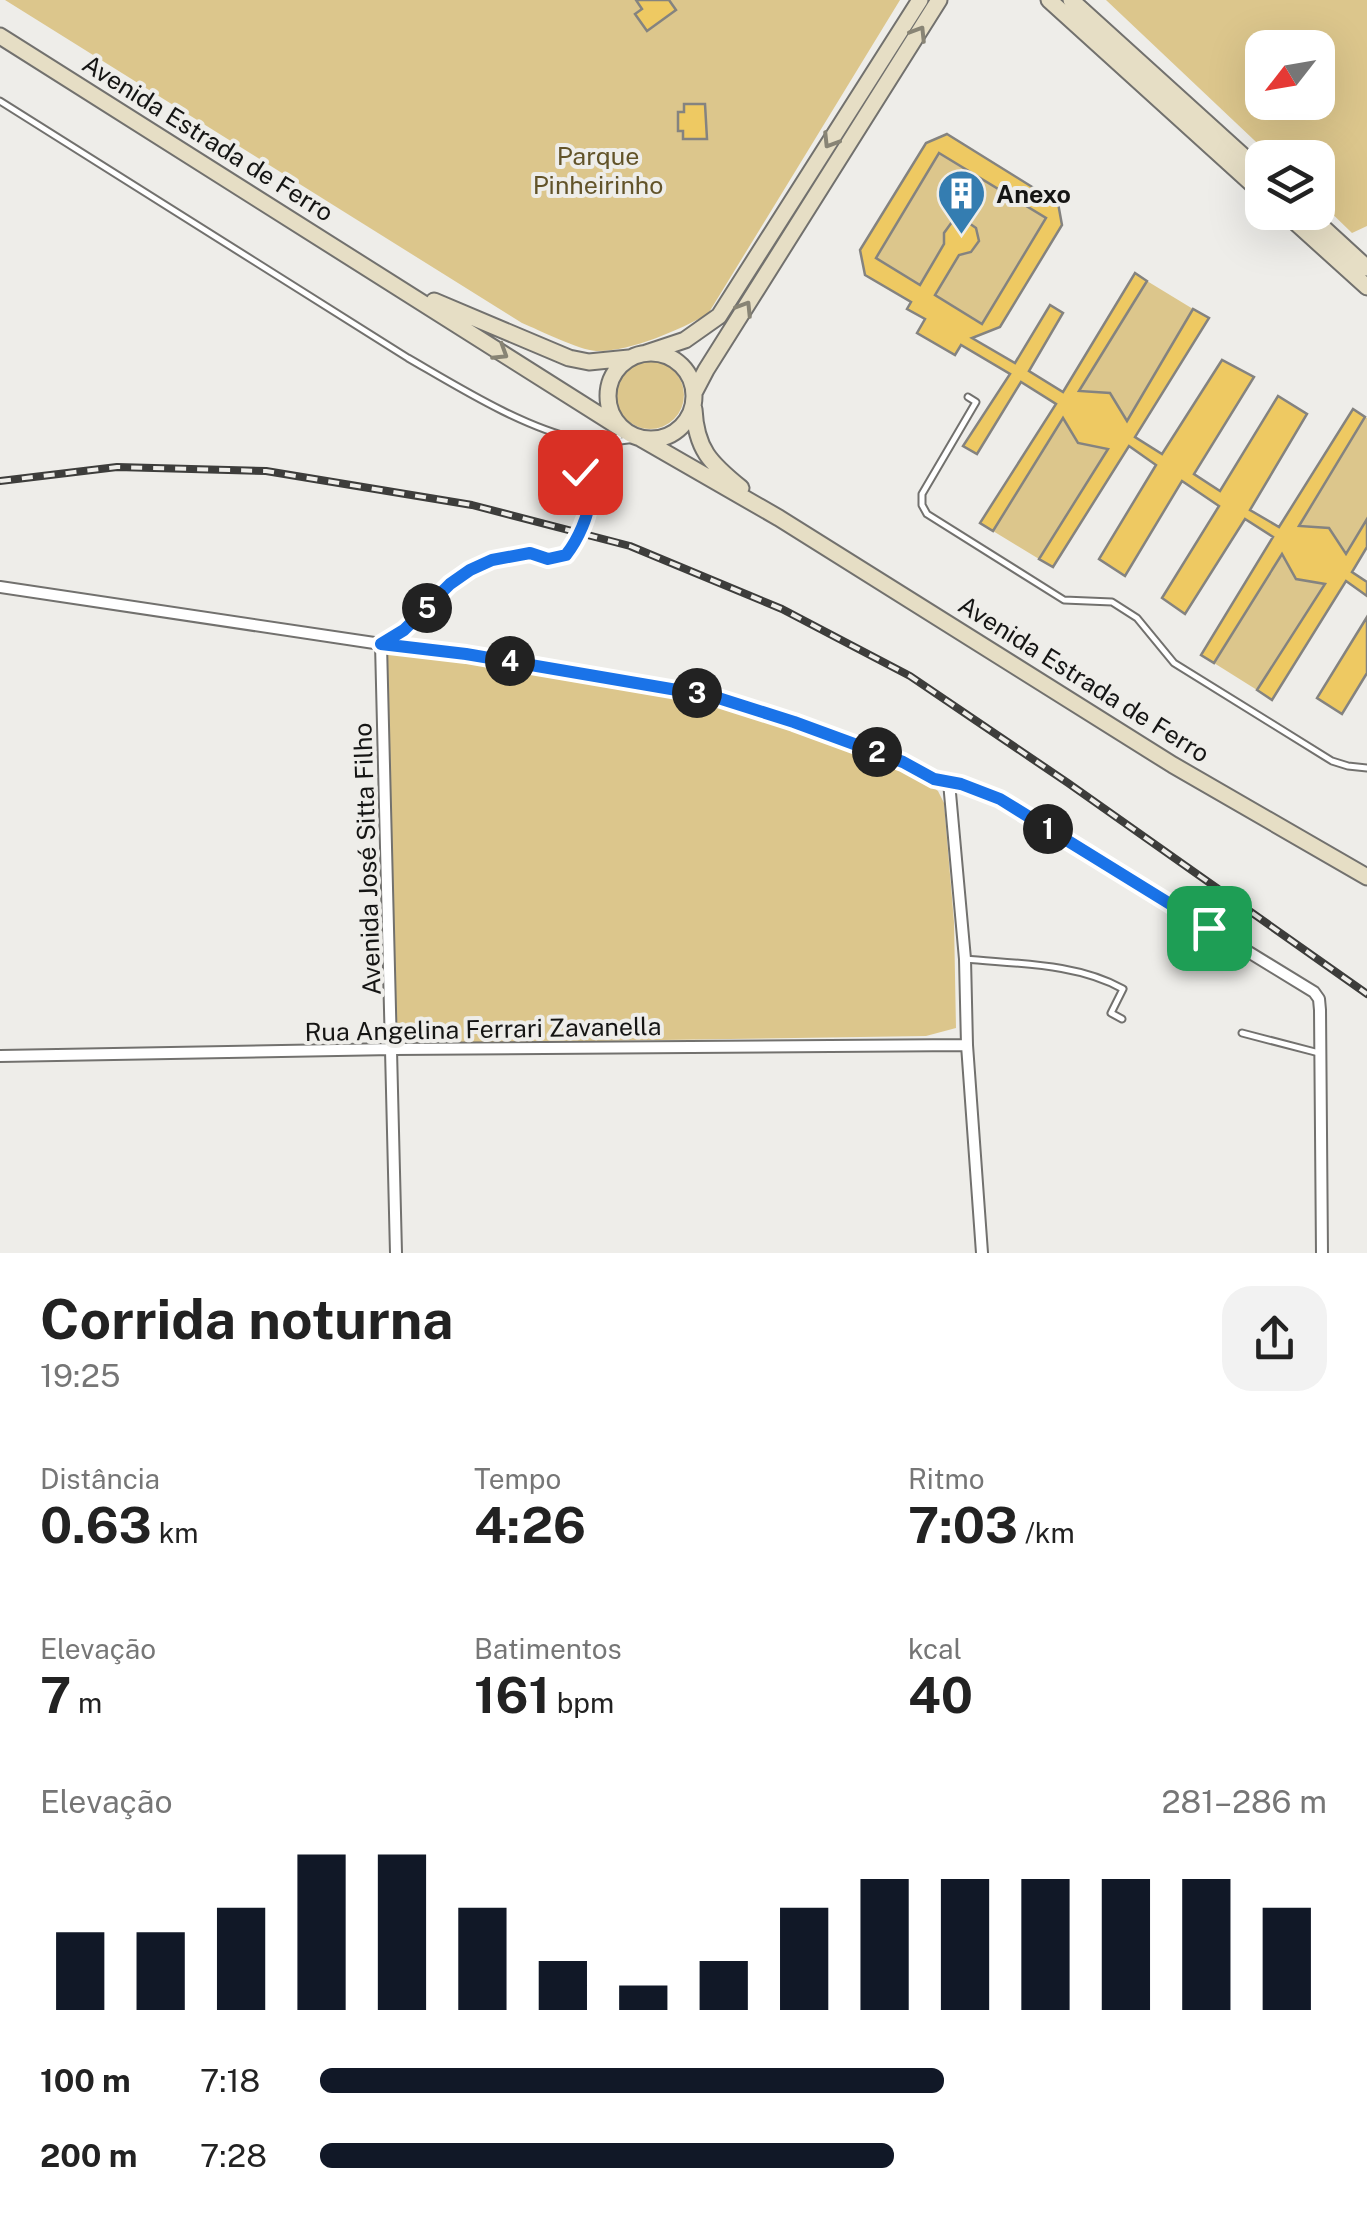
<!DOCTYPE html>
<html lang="pt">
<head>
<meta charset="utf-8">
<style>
  :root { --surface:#fff; --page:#f2f2f2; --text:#222; --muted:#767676; --accent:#111827 }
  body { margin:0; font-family:"Public Sans",sans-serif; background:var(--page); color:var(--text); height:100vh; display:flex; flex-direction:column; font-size:38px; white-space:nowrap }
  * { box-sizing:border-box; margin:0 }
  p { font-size:32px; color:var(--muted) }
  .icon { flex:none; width:55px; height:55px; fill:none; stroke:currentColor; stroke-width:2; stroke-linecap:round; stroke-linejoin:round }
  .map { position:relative; height:1253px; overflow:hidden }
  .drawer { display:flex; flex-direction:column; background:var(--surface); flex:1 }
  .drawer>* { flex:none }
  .needle { width:65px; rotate:239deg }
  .buttons { position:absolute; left:1245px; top:30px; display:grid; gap:20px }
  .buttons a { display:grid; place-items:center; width:90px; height:90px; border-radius:20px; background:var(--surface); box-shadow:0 10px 40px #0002; font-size:50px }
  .pin { position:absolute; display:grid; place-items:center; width:85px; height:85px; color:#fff; margin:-42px; border-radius:20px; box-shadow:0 5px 15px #0006 }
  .km { position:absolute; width:50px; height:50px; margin:-25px; border-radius:50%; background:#222; color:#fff; font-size:28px; line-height:50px; text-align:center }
  .round { display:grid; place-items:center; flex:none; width:105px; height:105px; border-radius:30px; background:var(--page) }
  .head { display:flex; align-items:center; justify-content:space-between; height:170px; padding:0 40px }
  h1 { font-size:55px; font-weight:700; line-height:75px }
  .stats { display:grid; grid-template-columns:repeat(3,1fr); gap:15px; height:170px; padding:10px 40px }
  .stats div { display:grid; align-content:center }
  .stats b { font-size:50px; font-weight:700 }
  .stats small { font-size:28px; font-weight:400 }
  .stats p { font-size:28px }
  .chart { height:280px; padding:20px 40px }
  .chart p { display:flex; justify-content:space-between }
  .chart svg { width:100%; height:180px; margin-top:10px; stroke:var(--accent); stroke-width:6 }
  ul { padding:0 40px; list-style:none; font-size:32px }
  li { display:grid; grid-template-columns:160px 120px 1fr; align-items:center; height:75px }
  li i { height:25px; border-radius:12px; background:var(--accent) }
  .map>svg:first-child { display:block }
  .green { fill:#dcc68c; fill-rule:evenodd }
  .building { fill:#eec962; stroke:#848380; stroke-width:2.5; fill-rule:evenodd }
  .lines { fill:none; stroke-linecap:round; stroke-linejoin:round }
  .lane-casing { stroke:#72716e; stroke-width:9 }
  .street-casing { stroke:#72716e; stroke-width:14 }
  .secondary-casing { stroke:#72716e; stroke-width:19 }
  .path { stroke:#888785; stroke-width:2.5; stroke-dasharray:10 5; stroke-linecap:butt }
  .lane { stroke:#fff; stroke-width:5 }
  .street { stroke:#fff; stroke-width:10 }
  .secondary { stroke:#e6dec5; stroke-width:15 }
  .rail-casing { stroke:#3d3d3b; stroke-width:8 }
  .rail { stroke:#eeede9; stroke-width:4; stroke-dasharray:11; stroke-linecap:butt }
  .oneway { stroke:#888475 }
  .route-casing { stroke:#fff; stroke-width:20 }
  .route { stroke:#1a73e8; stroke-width:12 }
  .labels { text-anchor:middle; stroke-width:8; stroke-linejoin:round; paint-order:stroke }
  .street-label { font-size:25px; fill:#151514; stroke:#eeede9 }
  .park-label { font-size:25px; fill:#625329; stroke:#eeede9 }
  .poi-label { font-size:25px; font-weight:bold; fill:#151514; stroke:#eeede9; text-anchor:start }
</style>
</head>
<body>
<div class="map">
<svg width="1367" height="1253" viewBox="0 0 1367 1253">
  <rect width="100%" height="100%" fill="#eeede9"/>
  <path class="green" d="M5 0H900L708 314C679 330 630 352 596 351 579 350 539 330 522 323Z
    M1106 0H1367V226L1352 233 1318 200V158L1272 157ZM1262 48H1318V102H1262Z
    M939 153 1046 218 982 324 935 295 959 255 971 251 979 241 976 228 966 221 952 222 944 232V244L920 285 876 258Z
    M1147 281 1193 309 1127 421 1110 393 1079 391Z
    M616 395a34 34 0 1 1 68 0a34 34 0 1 1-68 0Z
    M1365 417 1367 418V519L1346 554 1329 528 1299 526Z
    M1063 418 1078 443 1108 449 1039 559 993 531Z
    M1282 554 1325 584 1257 690 1214 663Z
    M387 649 464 658 744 708 914 773 938 791 944 803 954 922 956 1028 926 1036 396 1044Z"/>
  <path class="building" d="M636 0H669L676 10 647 31 635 14 642 9Z
    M684 104H705L707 139H683V131H678V112H684Z
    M947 134 1058 203 1062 225 1000 327 972 338 1015 363 1050 305 1063 313 1029 371 1063 392 1135 273 1147 281 1079 391 1110 393 1127 421 1193 309 1209 318 1135 437 1162 454 1222 360 1254 377 1194 474 1220 491 1278 396 1307 414 1250 510 1279 527 1353 409 1365 417 1299 526 1329 528 1346 554 1367 519V547L1352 572 1367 582V596L1346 581 1272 700 1257 690 1325 584 1296 579 1282 554 1214 663 1201 655 1273 537 1245 519 1185 614 1162 598 1219 506 1182 481 1125 576 1099 559 1156 465 1129 446 1053 567 1039 559 1108 449 1078 443 1063 418 993 531 980 523 1056 404 1021 382 977 454 963 446 1010 374 961 345 955 355 917 333 925 319 907 309 911 302 865 275 860 250 926 143ZM939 153 1046 218 982 324 935 295 959 255 971 252 979 241 976 228 966 221 952 222 944 233V244L920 285 876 258Z
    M1367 617V673L1342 714 1317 698Z"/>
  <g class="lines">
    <defs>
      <path id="lane" d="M0 101 408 358C460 388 522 427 580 440 590 442 602 441 612 442
        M968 397 976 402 922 494V505L927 514 1064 600 1112 602 1137 618 1174 663 1332 761 1348 766 1367 768
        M623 433 612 442 636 439
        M965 959C1017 964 1077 963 1123 989L1111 1013 1122 1019
        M1242 1033 1319 1053"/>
      <path id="street" d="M0 587 381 644 466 653 712 696 794 721 903 761 934 779 961 784 999 799 1314 992 1319 999 1320 1010 1322 1253
        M381 644 396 1253
        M949 782 965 959 967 1045 982 1253
        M0 1056 393 1049 967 1045"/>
      <path id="secondary" d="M1049 0 1262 193
        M1071 0 1262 173
        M0 36 625 431
        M1284 212 1367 287
        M1306 212 1367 268
        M434 301 569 358 589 362 629 358
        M608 396a43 43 0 1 1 86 0a43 43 0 1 1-86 0Z
        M646 353 685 340 719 316 920 0
        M695 391 706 370 939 0
        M694 409C696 449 710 463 741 488
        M640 438 779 518 1173 765 1367 877"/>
    </defs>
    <use href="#lane" class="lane-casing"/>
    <use href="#street" class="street-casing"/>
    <use href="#secondary" class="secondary-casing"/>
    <path class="path" d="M400 633 426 610 450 583 469 570 492 559 530 553 548 559 566 555 574 545 588 508 589 492 580 472 579 451"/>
    <use href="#lane" class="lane"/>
    <use href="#street" class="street"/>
    <use href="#secondary" class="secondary"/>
    <defs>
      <path id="rail" d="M0 481 117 467 266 471 472 505 630 546 782 609 910 676 1068 783 1367 994"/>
    </defs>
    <use href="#rail" class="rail-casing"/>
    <use href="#rail" class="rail"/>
  </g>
  <defs><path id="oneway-chevron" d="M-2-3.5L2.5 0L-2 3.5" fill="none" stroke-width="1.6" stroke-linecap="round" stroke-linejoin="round" transform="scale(2.5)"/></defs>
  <g class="oneway">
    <use href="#oneway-chevron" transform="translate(919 33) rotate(-58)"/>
    <use href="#oneway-chevron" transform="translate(830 141) rotate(122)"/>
    <use href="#oneway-chevron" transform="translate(745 308) rotate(-58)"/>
    <use href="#oneway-chevron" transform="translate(501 353) rotate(32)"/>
  </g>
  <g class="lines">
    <defs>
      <path id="route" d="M580 472C583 479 588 487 589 495 591 513 577 541 566 555L548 559 530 553 492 560 470 570 450 584 404 630 381 644 466 654 712 696 794 722 903 762 934 779 961 784 1000 799 1209 928"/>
    </defs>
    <use href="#route" class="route-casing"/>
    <use href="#route" class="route"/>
  </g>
  <defs>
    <symbol id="building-pin" viewBox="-11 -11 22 30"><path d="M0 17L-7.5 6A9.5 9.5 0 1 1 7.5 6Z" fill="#347db1" stroke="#eeede9"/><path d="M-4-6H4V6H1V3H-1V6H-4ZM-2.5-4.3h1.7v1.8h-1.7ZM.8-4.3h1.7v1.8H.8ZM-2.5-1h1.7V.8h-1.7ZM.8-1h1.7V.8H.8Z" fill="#fff"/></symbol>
  </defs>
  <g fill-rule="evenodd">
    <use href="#building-pin" x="934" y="166" width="55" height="75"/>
  </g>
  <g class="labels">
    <g class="street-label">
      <text transform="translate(208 138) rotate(32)" y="9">Avenida Estrada de Ferro</text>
      <text transform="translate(1084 679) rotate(32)" y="9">Avenida Estrada de Ferro</text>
      <text transform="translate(367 859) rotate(-92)" y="9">Avenida José Sitta Filho</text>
      <text transform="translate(483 1029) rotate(-1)" y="9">Rua Angelina Ferrari Zavanella</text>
    </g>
    <g class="park-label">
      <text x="598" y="165">Parque<tspan x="598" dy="29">Pinheirinho</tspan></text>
    </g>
    <g class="poi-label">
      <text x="996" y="203">Anexo</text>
    </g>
  </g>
</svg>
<div class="buttons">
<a><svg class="needle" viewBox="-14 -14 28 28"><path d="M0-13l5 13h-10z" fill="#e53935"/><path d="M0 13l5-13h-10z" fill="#767676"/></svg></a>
<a><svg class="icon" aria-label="layers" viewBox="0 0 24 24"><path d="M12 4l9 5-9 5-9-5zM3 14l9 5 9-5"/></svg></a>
</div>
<div class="pin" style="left:1209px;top:928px;background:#1e9e55"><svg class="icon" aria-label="arrive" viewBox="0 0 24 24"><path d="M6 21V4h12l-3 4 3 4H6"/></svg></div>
<div class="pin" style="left:580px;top:472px;background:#d93025"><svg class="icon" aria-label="check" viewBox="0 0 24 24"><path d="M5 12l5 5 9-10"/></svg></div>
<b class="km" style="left:1048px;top:829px">1</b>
<b class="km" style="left:877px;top:752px">2</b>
<b class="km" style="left:697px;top:693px">3</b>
<b class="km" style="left:510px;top:661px">4</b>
<b class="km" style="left:427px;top:608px">5</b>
</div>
<section class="drawer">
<div class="head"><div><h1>Corrida noturna</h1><p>19:25</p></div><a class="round"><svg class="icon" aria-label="share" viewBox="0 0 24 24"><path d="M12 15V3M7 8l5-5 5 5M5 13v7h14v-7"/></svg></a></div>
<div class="stats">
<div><p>Distância</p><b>0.63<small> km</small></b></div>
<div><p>Tempo</p><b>4:26</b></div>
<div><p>Ritmo</p><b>7:03<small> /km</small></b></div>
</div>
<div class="stats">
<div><p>Elevação</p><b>7<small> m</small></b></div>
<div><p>Batimentos</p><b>161<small> bpm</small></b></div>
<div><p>kcal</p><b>40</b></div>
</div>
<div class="chart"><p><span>Elevação</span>281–286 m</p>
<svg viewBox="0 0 160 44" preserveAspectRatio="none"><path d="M5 44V25M15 44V25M25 44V19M35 44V6M45 44V6M55 44V19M65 44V32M75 44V38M85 44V32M95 44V19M105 44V12M115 44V12M125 44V12M135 44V12M145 44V12M155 44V19"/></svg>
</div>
<ul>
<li><b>100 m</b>7:18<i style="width:62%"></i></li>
<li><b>200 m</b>7:28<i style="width:57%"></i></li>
</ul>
</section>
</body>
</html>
